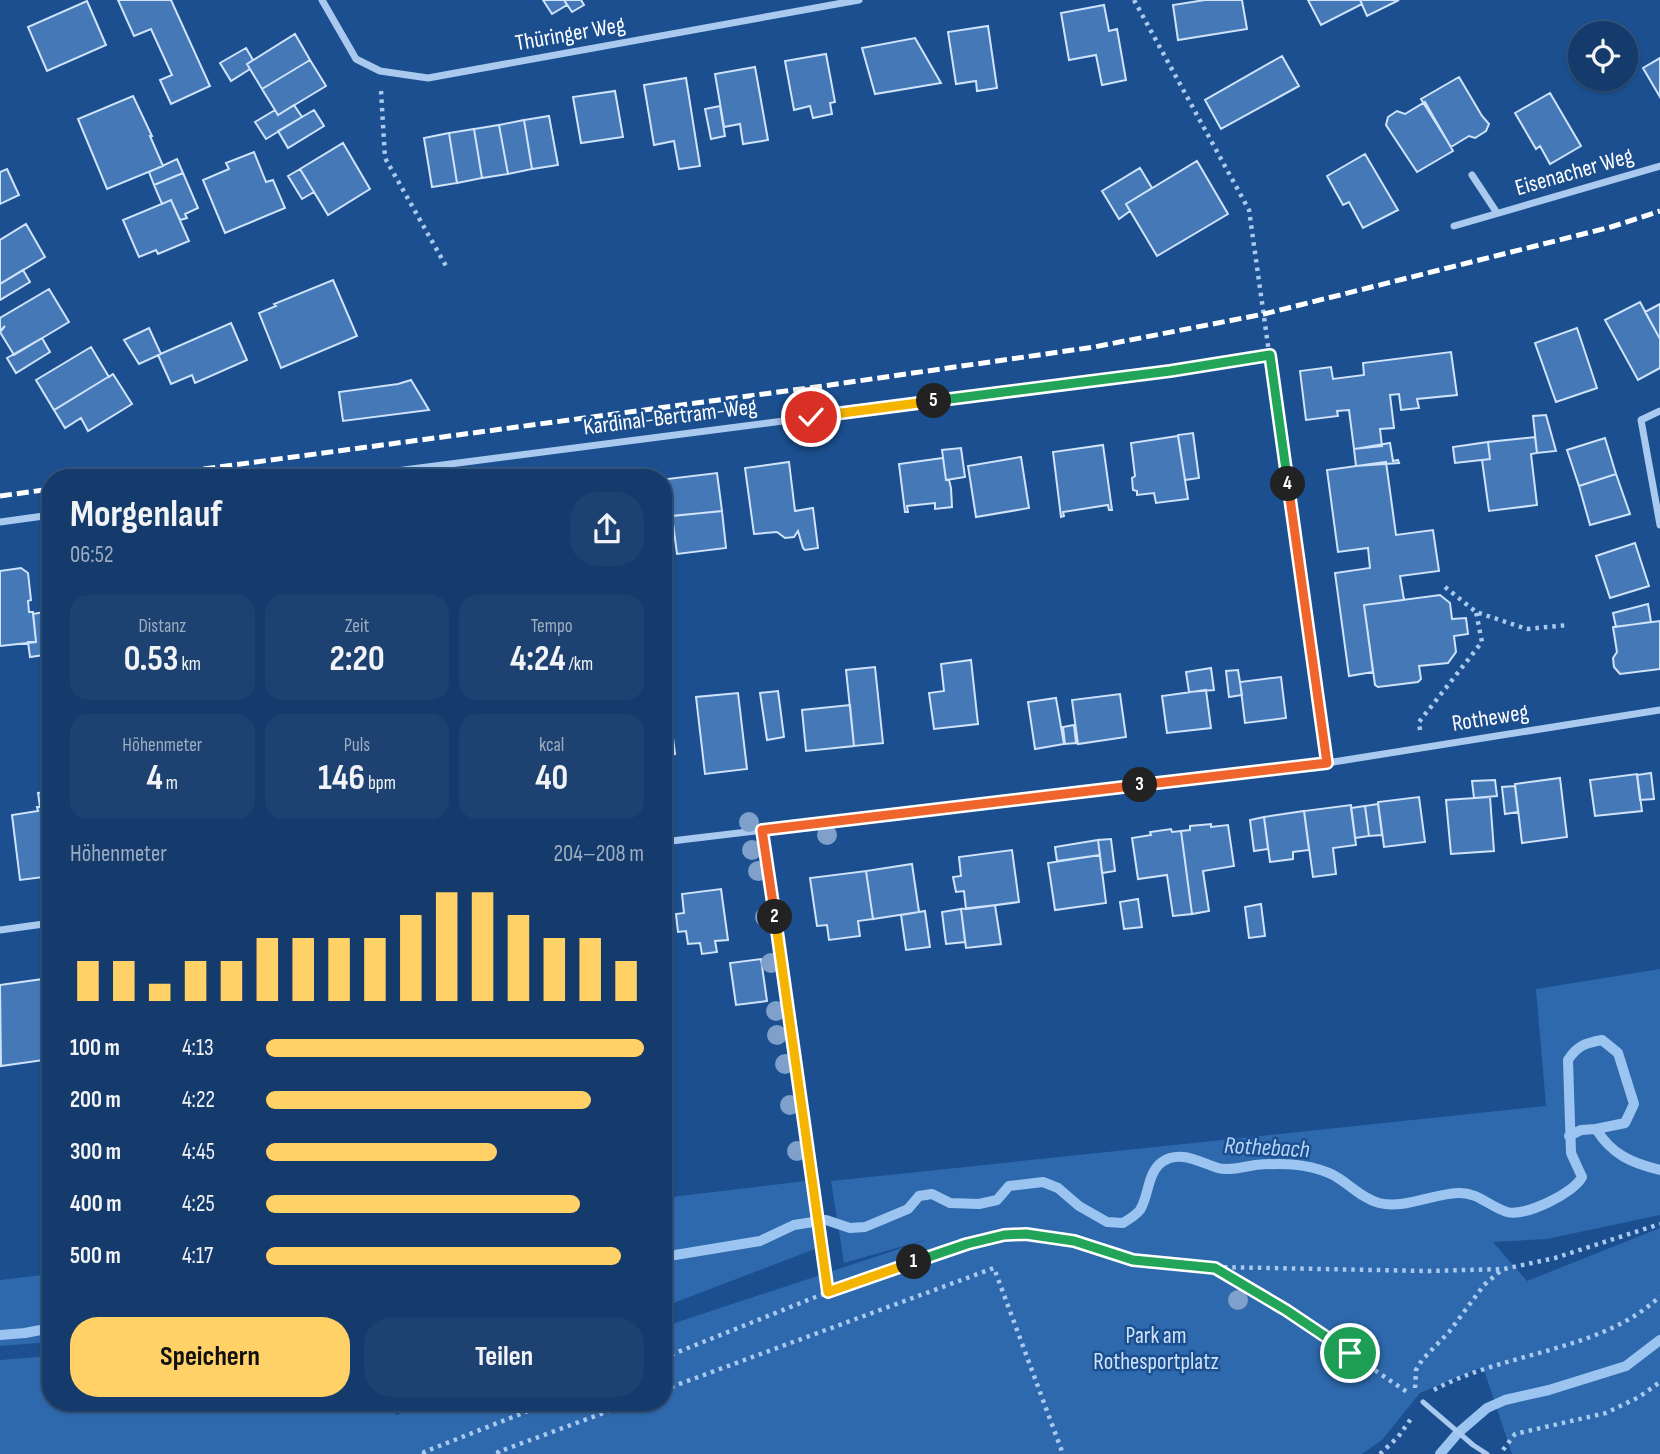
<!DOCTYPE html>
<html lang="de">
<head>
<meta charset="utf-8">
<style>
  :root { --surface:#143b6b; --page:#1d4271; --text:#f1f3f6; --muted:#9dadc1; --line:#33557e; --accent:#ffd166 }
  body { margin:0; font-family:"Sofia Sans Condensed",sans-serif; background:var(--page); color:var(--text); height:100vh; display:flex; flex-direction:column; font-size:26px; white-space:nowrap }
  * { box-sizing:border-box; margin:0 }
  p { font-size:23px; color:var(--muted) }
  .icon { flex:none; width:38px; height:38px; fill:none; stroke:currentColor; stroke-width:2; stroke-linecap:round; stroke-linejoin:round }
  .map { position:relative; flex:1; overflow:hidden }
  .side { position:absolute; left:42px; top:469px; width:630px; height:942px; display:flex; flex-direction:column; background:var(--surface); border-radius:28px; box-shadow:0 2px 5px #0004,0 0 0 2px var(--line) }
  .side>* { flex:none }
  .fabs { position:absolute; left:1568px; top:21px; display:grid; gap:14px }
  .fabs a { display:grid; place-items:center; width:70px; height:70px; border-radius:50%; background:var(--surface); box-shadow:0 2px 5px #0004,0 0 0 2px var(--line); font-size:35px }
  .pin { position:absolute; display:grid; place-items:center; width:60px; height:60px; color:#fff; margin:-30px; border:4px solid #fff; border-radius:50%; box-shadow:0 2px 7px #0007 }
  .km { position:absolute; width:35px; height:35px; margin:-18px; border-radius:50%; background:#222; color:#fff; font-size:19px; line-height:35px; text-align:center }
  .round { display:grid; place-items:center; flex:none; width:74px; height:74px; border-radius:28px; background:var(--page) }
  .summary { display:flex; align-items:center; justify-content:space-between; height:119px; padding:0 28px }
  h1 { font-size:38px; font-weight:700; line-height:52px }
  .figures { display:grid; grid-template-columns:repeat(3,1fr); gap:10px; height:119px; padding:7px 28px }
  .figures div { display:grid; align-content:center; border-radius:18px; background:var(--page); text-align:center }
  .figures b { font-size:35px; font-weight:700 }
  .figures small { font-size:19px; font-weight:400 }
  .figures p { font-size:19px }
  .chart { height:196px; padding:14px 28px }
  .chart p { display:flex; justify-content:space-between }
  .chart svg { width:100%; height:126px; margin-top:7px; stroke:var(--accent); stroke-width:6 }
  .cta { display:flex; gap:14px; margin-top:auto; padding:14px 28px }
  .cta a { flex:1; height:80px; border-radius:28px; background:var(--accent); color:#111; font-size:28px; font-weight:700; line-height:80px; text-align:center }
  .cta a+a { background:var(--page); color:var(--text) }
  ul { padding:0 28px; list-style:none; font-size:23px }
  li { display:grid; grid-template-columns:112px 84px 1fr; align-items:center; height:52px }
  li i { height:18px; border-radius:9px; background:var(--accent) }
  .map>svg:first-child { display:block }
  .green { fill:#2e69ad }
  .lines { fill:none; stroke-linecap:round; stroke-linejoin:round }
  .stream { stroke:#9cc4f0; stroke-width:10 }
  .building { fill:#4478b7; stroke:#cfe3fa; stroke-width:2 }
  .path { stroke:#a9c9ee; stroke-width:4.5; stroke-dasharray:3.5 5; stroke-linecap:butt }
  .lane { stroke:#a9c9ee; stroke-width:5 }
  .street { stroke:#a9c9ee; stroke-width:7 }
  .rail { stroke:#fff; stroke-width:5; stroke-dasharray:12 5; stroke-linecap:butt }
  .tree { fill:#7ea0ca }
  .split-1-casing { stroke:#fff; stroke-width:14 }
  .split-2-casing { stroke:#fff; stroke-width:14 }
  .split-3-casing { stroke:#fff; stroke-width:14 }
  .split-4-casing { stroke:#fff; stroke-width:14 }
  .split-5-casing { stroke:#fff; stroke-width:14 }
  .split-6-casing { stroke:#fff; stroke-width:14 }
  .split-1 { stroke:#22a559; stroke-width:9 }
  .split-2 { stroke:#f5b400; stroke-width:9 }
  .split-3 { stroke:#f0652b; stroke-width:9 }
  .split-4 { stroke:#f0652b; stroke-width:9 }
  .split-5 { stroke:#22a559; stroke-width:9 }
  .split-6 { stroke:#f5b400; stroke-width:9 }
  .labels { text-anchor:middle; stroke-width:5; stroke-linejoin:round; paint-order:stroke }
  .street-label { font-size:23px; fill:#fff; stroke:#1b4f8f }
  .park-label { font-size:23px; fill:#cfe3fa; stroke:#1b4f8f }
  .water-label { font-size:24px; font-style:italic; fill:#b5d3f5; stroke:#1b4f8f }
</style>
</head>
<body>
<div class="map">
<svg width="1660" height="1454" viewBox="0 0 1660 1454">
  <rect width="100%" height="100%" fill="#1b4f8f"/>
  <path class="green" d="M1660 969V1215L1547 1239 1493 1242 1527 1281 1660 1228V1454H1512L1483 1367 1420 1393 1382 1440 1362 1454H0V1360L51 1356V1402H394L396 1415 436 1402H663V1327L932 1238 844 1263 831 1181 1546 1106 1536 989Z
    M805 1181 815 1249 663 1307V1198Z
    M51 1274V1342L0 1346V1280Z"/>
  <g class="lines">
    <path class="stream" d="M1569 1136 1581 1130 1596 1129
      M663 1257 760 1241 794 1225 826 1220 850 1228 865 1227 908 1209 919 1196 932 1194 950 1203 979 1204 997 1200 1009 1186 1043 1182 1058 1188 1079 1206 1107 1222 1123 1223C1128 1220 1136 1215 1140 1210 1149 1196 1147 1173 1162 1162 1180 1149 1201 1163 1218 1168 1228 1171 1244 1167 1255 1165 1281 1163 1304 1163 1329 1173 1346 1180 1360 1198 1379 1203 1405 1209 1432 1194 1458 1193 1478 1192 1490 1207 1507 1212 1525 1217 1574 1193 1582 1177L1571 1153 1568 1060C1577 1046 1585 1043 1602 1040L1618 1053 1634 1104 1625 1123 1596 1129C1612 1155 1632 1163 1660 1170
      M0 1335 25 1333 51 1328
      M1440 1454 1458 1433 1487 1408 1505 1400 1549 1390 1626 1366 1660 1340"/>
  </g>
  <path class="building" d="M118 0H171L210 86 171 104 160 80 172 75 151 29 134 36Z
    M543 0H564L567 5 552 14Z
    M564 0H581L584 5 572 12Z
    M1205 0H1242L1247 29 1178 40 1173 5Z
    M1308 0H1360L1362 4 1321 25Z
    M1360 0H1399L1367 16Z
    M87 1 106 45 47 71 28 27Z
    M1104 5 1109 31 1117 29 1126 80 1102 85 1096 55 1069 60 1061 13Z
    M988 26 997 88 977 91 976 81 956 84 948 32Z
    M295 34 310 60 262 89 247 64Z
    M915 38 941 83 875 94 862 48Z
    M246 48 253 60 247 64 250 69 231 81 220 63Z
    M826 54 835 102 830 103 832 114 813 118 810 106 794 110 785 61Z
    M1282 56 1299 86 1221 129 1205 100Z
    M1660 58V97L1643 68Z
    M310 60 326 86 278 115 262 89Z
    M755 67 768 140 743 144 740 124 724 127 715 74Z
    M1459 77 1482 116 1489 124 1486 131 1475 138 1469 136 1451 147 1421 99Z
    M686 78 700 166 679 169 674 141 654 145 644 85Z
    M615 91 623 137 581 143 573 97Z
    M1550 93 1581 146 1550 164 1540 146 1536 149 1515 113Z
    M133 96 152 136H150L163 166 107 189 78 119Z
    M1425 102 1453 151 1417 172 1386 125 1388 117 1397 111 1405 114Z
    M294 105 302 117 266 139 255 122 275 110 278 115Z
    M720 106 725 136 711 139 705 109Z
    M314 110 324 126 288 148 278 131Z
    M549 116 558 165 532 169 524 120Z
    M524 120 532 169 508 174 499 125Z
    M499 125 508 174 482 178 474 129Z
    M474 129 482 178 457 183 449 133Z
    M449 133 457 183 432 187 424 138Z
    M343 143 370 189 328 215 300 169Z
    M254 152 266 182 273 180 285 208 225 233 203 180 229 169 226 163Z
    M1365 154 1398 210 1363 228 1349 202 1343 205 1327 176Z
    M177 159 183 173 154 185 149 172Z
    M1197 161 1228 214 1157 256 1126 204Z
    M1140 168 1152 188 1126 204 1130 211 1119 219 1102 191Z
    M7 169 19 195 0 204V172Z
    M300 169 314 192 302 199 288 176Z
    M183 173 198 208 185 214 187 218 180 220 171 200 162 204 154 185Z
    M171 200 189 241 158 254 156 250 139 257 123 220Z
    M26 224 45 257 0 284V240Z
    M23 270 30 282 0 300V284Z
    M333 280 357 336 281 368 259 313 276 306 274 304Z
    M49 289 69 322 14 355 0 332 5 326 0 331V318Z
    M1640 302 1660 339V368L1638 380 1605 320Z
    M1660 304V339L1645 312Z
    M231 323 247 360 195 383 192 375 171 384 158 355Z
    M149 328 161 354 139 364 124 340Z
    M1577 328 1597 388 1556 402 1535 343Z
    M42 338 50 352 16 373 7 358Z
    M91 347 109 377 113 374 54 410 36 380Z
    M1451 352 1457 395 1417 399 1419 408 1401 410 1399 394 1390 395 1394 428 1380 429 1382 446 1354 449 1349 410 1337 411 1338 416 1306 420 1300 371 1331 367 1333 379 1364 375 1363 363Z
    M113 374 132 404 88 431 81 418 65 428 54 410Z
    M411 380 429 410 343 421 339 392 398 384Z
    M1546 415 1556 451 1537 453 1533 416Z
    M1193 433 1199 478 1185 480 1178 435Z
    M1178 436 1188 499 1156 503 1154 493 1137 495V491L1133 490 1132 478 1135 476 1131 443Z
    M1535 437 1537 453 1531 454 1537 505 1489 511 1482 460 1490 459 1488 442Z
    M1605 438 1616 474 1579 486 1567 450Z
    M1488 442 1490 459 1455 463 1453 447Z
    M1390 443 1393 461 1398 460 1399 463 1356 466 1354 449Z
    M1103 445 1112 510H1109L1108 505 1063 512 1064 516 1061 517 1053 452Z
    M961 448 965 477 946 480 942 450Z
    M1021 457 1029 508 976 517 968 466Z
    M943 458 946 480H949L951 488 952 507 935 509V503L907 506 908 512H905L899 464Z
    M789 462 795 511 813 508 818 548 805 550 803 548 798 531 794 537 785 538 777 532 754 534 745 468Z
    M1386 462 1396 535 1433 530 1439 571 1400 576 1404 600 1364 605 1373 672 1349 676 1335 573 1370 568 1368 548 1338 552 1327 470Z
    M717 473 722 511 672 516 667 479Z
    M1616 474 1630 514 1590 525 1579 486Z
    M722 511 726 548 677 554 672 516Z
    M1635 543 1649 586 1610 598 1596 556Z
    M21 568 28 573 31 600 28 601 29 612H33L36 642 0 646V571Z
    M1440 595 1450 603 1452 619 1466 618 1468 634 1454 636 1456 652 1448 663 1419 666 1421 679 1418 682 1378 687 1375 685 1364 605Z
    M1648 604 1651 622 1616 627 1613 613Z
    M49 611 51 654 30 657 28 642H36L33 614Z
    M1660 621V669L1620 674 1614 667 1613 658 1617 652 1613 627Z
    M971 660 978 724 934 729 929 693 944 691 941 664Z
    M875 667 883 743 854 746 846 670Z
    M1211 668 1214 690 1189 692 1186 672Z
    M1238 670 1242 695 1229 697 1226 671Z
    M1281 677 1286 718 1245 723 1240 682Z
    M1206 690 1211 728 1167 733 1162 696Z
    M778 691 784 737 767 740 760 693Z
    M738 693 747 769 705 774 696 697Z
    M1120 694 1126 737 1078 744 1072 700Z
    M1056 698 1064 744 1035 749 1028 702Z
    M850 705 854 746 806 751 802 710Z
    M670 713 675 754 663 755V714Z
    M1074 725 1076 743 1065 744 1063 727Z
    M1651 773 1654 799 1640 800 1637 775Z
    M1637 774 1642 811 1595 816 1590 780Z
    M1560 778 1567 837 1522 843 1515 784Z
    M1495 780 1497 796 1474 798 1472 781Z
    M1515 786 1518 812 1505 814 1502 787Z
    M51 792V876L20 880 12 815 38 811 37 807H40L38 793Z
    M1419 797 1425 842 1384 847 1378 802Z
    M1490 797 1494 851 1451 854 1446 800Z
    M1378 804 1382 835 1369 836 1365 806Z
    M1351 805 1356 845 1333 848 1336 874 1313 877 1304 811Z
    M1365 806 1369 836 1355 838 1351 808Z
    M1304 811 1309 850 1293 852V859L1270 862 1264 817Z
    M1264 817 1268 849 1254 851 1250 820Z
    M1211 824V827L1228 825 1234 866 1203 871 1209 911 1192 914 1181 831 1190 830V826Z
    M1171 829 1172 832 1181 831 1192 914 1173 916 1167 875 1138 879 1132 838 1151 835 1150 832Z
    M1111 839 1115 871 1102 873 1098 840Z
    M1098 840 1100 855 1057 861 1055 847Z
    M1012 850 1019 902 966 909 964 891 956 892 953 877 961 876 959 857Z
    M1100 855 1106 903 1055 910 1048 863Z
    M912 864 919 912 873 919 866 871Z
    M866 871 873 919 858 921 860 936 829 940 827 925 817 926 810 878Z
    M721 889 728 940 715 941 717 952 702 954 700 943 688 944 686 931 678 932 676 914 684 913 682 894Z
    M1138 899 1142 927 1124 929 1120 902Z
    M1261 904 1265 936 1249 938 1245 907Z
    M995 905 1001 944 966 948 961 909Z
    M961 909 965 942 946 944 942 912Z
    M925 911 930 947 906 950 901 915Z
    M761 959 767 1001 736 1005 730 963Z
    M50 978 51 1059 1 1066 0 985Z"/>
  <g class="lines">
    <path class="path" d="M1134 0 1249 210 1324 745
      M381 91 385 158 446 266
      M1188 368 1270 355
      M1445 587 1476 612 1527 629 1568 625
      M1420 730 1419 722 1482 642 1476 612
      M764 848 828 1292
      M1218 1269 1286 1310 1410 1394
      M663 1358 828 1292 966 1244 1004 1235 1026 1234 1074 1241 1133 1260 1215 1267 1428 1271 1504 1269 1555 1258 1660 1224
      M1415 1388 1416 1370 1422 1360 1449 1332 1484 1285 1503 1269
      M663 1390 994 1268 1063 1454
      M1434 1390C1503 1352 1604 1351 1660 1296
      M1503 1450 1515 1434 1606 1413 1639 1397 1660 1382
      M424 1454V1452L551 1402
      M499 1454 498 1452 633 1402
      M1380 1454 1398 1437 1413 1416"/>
    <path class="lane" d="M1423 1402 1473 1445 1487 1454"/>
    <path class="street" d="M322 0 356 59 380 71 428 78 859 0
      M1472 175 1497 213
      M1454 226 1660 166
      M1660 411 1641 420 1660 525
      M342 478 1170 371
      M0 522 51 515
      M663 842 1327 763 1660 710
      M0 930 51 923"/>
    <path class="rail" d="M136 478 816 387 1094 347 1264 314 1611 227 1660 211
      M0 496 51 489"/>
  </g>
  <g class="tree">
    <circle cx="749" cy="822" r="10"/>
    <circle cx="827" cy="835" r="10"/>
    <circle cx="752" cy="850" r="10"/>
    <circle cx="758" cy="871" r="10"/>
    <circle cx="765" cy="917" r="10"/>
    <circle cx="771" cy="963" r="10"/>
    <circle cx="776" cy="1011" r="10"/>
    <circle cx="777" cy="1035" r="10"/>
    <circle cx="785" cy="1064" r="10"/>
    <circle cx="790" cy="1105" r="10"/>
    <circle cx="797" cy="1151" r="10"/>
    <circle cx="1238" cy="1300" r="10"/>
  </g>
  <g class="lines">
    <defs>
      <path id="split-1" d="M914 1262 967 1244 1004 1235 1026 1234 1074 1241 1133 1260 1215 1268 1286 1310 1350 1353"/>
      <path id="split-2" d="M775 917 828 1292 914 1262"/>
      <path id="split-3" d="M775 917 762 830 1140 785"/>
      <path id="split-4" d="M1140 785 1327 763 1288 484"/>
      <path id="split-5" d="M934 401 1170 371 1270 355 1288 484"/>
      <path id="split-6" d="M811 417 934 401"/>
    </defs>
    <use href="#split-1" class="split-1-casing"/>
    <use href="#split-2" class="split-2-casing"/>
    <use href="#split-3" class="split-3-casing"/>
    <use href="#split-4" class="split-4-casing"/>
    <use href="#split-5" class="split-5-casing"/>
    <use href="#split-6" class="split-6-casing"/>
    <use href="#split-1" class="split-1"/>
    <use href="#split-2" class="split-2"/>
    <use href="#split-3" class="split-3"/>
    <use href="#split-4" class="split-4"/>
    <use href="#split-5" class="split-5"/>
    <use href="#split-6" class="split-6"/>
  </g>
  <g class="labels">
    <g class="street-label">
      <text transform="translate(570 33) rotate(-10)" y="8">Thüringer Weg</text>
      <text transform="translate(1574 171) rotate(-16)" y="8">Eisenacher Weg</text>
      <text transform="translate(670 416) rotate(-7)" y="8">Kardinal-Bertram-Weg</text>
      <text transform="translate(1490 717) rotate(-9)" y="8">Rotheweg</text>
    </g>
    <g class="park-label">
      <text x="1156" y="1343">Park am<tspan x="1156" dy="26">Rothesportplatz</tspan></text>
    </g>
    <g class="water-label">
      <text transform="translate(1267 1147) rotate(3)" y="8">Rothebach</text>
    </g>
  </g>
</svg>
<div class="fabs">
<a><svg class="icon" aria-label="locate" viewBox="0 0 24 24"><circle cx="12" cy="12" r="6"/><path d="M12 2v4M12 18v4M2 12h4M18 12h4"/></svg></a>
</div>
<div class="pin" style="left:1350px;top:1353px;background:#1e9e55"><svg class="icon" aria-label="arrive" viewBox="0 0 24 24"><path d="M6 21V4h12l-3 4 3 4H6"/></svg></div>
<div class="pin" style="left:811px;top:417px;background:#d93025"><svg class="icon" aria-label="check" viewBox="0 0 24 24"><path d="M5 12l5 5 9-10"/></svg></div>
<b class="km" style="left:914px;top:1262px">1</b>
<b class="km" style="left:775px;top:917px">2</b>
<b class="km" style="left:1140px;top:785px">3</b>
<b class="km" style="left:1288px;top:484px">4</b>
<b class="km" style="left:934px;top:401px">5</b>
<section class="side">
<div class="summary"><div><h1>Morgenlauf</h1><p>06:52</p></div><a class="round"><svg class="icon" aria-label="share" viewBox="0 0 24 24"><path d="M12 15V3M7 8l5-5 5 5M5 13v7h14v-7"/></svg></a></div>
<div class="figures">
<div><p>Distanz</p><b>0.53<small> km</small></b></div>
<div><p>Zeit</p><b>2:20</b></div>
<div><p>Tempo</p><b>4:24<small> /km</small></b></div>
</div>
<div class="figures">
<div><p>Höhenmeter</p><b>4<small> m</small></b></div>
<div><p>Puls</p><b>146<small> bpm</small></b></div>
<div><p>kcal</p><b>40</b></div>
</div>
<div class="chart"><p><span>Höhenmeter</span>204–208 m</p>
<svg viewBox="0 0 160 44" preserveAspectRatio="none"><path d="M5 44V30M15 44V30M25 44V38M35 44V30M45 44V30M55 44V22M65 44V22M75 44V22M85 44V22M95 44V14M105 44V6M115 44V6M125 44V14M135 44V22M145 44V22M155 44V30"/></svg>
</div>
<ul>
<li><b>100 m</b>4:13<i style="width:100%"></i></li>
<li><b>200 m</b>4:22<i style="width:86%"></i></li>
<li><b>300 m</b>4:45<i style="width:61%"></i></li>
<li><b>400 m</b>4:25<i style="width:83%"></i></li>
<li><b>500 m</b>4:17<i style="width:94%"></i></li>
</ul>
<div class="cta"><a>Speichern</a><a>Teilen</a></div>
</section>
</div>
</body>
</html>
